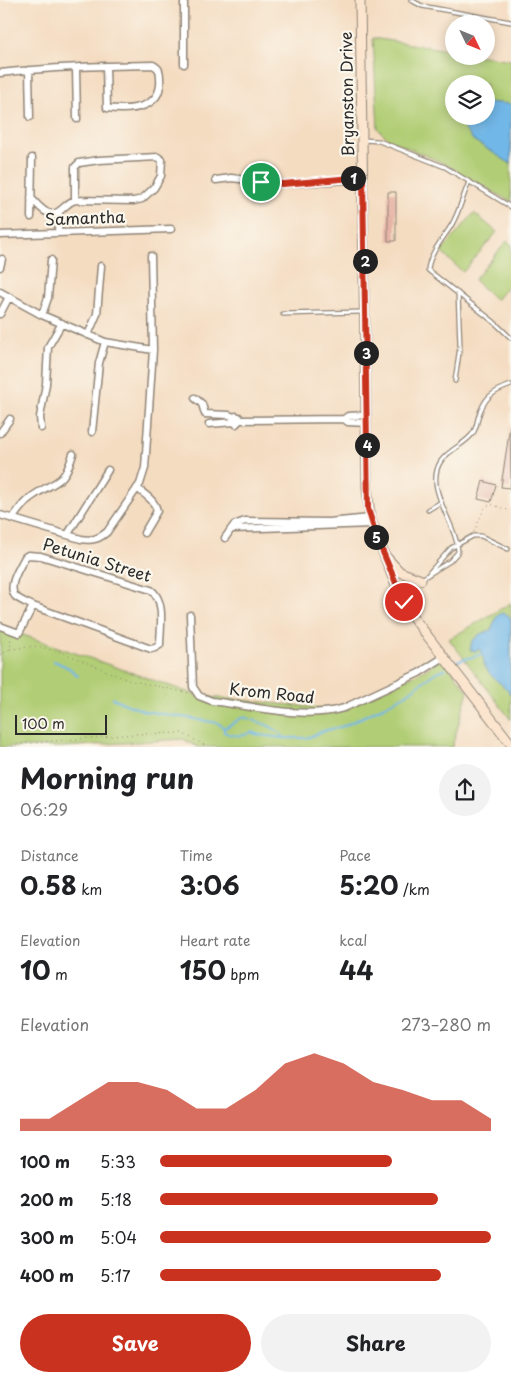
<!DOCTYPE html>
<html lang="en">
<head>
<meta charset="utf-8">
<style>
  :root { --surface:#fff; --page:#f2f2f2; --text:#202124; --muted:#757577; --accent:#c8321e }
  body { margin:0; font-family:"Playpen Sans",sans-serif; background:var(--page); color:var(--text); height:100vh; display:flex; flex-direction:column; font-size:19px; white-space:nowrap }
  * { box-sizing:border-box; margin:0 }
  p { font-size:16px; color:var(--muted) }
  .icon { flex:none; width:28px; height:28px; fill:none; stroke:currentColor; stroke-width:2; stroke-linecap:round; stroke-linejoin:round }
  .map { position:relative; height:747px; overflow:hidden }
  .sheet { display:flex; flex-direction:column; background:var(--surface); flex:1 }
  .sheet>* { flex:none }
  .needle { width:32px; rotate:133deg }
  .fabs { position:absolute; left:445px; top:15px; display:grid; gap:10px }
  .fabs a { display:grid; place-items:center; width:50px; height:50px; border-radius:50%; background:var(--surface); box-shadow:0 2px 12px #0003; font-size:25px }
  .scale { position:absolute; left:15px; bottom:12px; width:92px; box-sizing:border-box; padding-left:5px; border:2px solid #2b2b2b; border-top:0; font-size:14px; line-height:18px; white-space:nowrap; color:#2b2b2b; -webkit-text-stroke:4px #fbf7ec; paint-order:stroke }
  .pin { position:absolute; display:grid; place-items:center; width:42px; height:42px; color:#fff; margin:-21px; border:2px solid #fff; border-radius:50%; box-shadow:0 1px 5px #0007 }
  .km { position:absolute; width:25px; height:25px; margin:-12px; border-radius:50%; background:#222; color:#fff; font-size:14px; line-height:25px; text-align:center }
  .round { display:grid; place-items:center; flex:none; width:52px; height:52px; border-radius:26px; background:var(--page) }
  .head { display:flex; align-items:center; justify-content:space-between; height:85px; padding:0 20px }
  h1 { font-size:28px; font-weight:700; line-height:38px }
  .figures { display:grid; grid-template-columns:repeat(3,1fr); gap:8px; height:85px; padding:5px 20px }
  .figures div { display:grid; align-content:center }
  .figures b { font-size:25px; font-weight:700 }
  .figures small { font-size:14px; font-weight:400 }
  .figures p { font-size:14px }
  .chart { height:140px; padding:10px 20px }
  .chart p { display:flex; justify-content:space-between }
  .chart svg { width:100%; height:90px; margin-top:5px; fill:var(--accent); opacity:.7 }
  .button { display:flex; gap:10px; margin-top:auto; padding:10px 20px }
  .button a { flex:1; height:58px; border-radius:30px; background:var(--accent); color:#fff; font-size:20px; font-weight:700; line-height:58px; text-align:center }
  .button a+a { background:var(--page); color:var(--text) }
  ul { padding:0 20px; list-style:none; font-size:16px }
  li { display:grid; grid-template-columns:80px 60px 1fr; align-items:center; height:38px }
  li i { height:12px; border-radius:6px; background:var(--accent) }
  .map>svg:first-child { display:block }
  .green { fill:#b1cd74; stroke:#6e7c50; fill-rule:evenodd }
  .water { fill:#71b7e8; stroke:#4e718a }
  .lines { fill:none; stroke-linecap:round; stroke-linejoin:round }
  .stream { stroke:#71b7e8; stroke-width:2 }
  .building { fill:#e6b4a7 }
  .lane-casing { stroke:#908476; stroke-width:5.5 }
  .street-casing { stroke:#908476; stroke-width:9 }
  .secondary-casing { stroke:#908476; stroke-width:11 }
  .path { stroke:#908476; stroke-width:1; stroke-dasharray:1 4; stroke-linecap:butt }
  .lane { stroke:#fff; stroke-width:3 }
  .street { stroke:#fff; stroke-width:6 }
  .secondary { stroke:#fbe5cf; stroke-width:9 }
  .route-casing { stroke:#fff; stroke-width:10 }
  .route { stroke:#c8321e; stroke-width:6 }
  .labels { text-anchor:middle; stroke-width:4.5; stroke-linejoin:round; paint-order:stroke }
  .street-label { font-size:16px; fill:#2b2b2b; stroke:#fbf7ec }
</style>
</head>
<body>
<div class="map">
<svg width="511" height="747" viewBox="0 0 511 747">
  <rect width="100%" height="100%" fill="#fbf7ec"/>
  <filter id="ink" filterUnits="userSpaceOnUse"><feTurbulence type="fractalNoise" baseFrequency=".02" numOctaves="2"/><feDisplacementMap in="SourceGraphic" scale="10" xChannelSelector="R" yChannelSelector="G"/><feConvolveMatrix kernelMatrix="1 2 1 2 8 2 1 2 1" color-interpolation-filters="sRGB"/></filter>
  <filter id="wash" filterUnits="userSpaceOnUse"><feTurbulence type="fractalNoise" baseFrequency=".0096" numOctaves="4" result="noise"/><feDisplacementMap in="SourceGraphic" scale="20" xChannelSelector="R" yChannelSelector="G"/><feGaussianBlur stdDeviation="1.12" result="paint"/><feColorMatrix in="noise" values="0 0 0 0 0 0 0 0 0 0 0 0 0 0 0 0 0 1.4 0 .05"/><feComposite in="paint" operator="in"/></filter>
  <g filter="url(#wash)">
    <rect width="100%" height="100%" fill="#f4dcc1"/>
    <path class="green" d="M373 38 454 51V56H486L511 60V202L445 164 388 139 378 129ZM454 84H486V116H454Z
      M474 213 497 232 463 272 441 252Z
      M507 241 511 244V282L496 300 474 280Z
      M511 603V720L449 639Z
      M0 627 199 696 340 710 425 670 442 658 468 691 452 747H198L183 739 62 747H0Z"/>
    <path class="water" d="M486 102 511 104V164L473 140 454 116H486Z
      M502 613 508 615 511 619V696C506 685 494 681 487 670 482 663 485 656 479 649L476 651 470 650 472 641 480 634 491 630 497 616Z"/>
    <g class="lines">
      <path class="stream" d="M54 661 69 668 78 676
        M454 662 483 654
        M113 698 123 703 145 711 218 723 224 728C232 725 236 721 243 717 256 721 276 726 284 738H307L323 731 344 726 389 704 405 695 436 672 445 669
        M224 728V732C231 736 244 737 251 732L259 735 283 738"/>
    </g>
    <g id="blocks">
      <path class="building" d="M388 192H396V241H388Z
        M510 426 511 479 510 488 501 487Z
        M483 481 496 485 491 502 478 499Z"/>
    </g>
  </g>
  <g filter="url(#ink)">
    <use href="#blocks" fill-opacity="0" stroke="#908476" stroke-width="1"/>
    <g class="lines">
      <defs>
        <path id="lane" d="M411 0 422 6 511 22
          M363 140 379 141 445 167 511 207
          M469 182C463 196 459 213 451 226 443 239 429 254 428 270L494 322 511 338
          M283 314 362 312
          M455 381 460 346 458 293
          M428 510 441 502
          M429 573 451 548 473 536H481L508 549
          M423 578 450 561 458 552C457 523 423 488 441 461 449 449 466 444 473 433 476 429 477 423 478 418 484 398 491 392 511 385
          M399 591 417 582"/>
        <path id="street" d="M184 0V64
          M76 68 77 119
          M29 70 30 117
          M0 73C51 67 102 66 153 65 159 68 160 71 160 78 163 109 130 111 107 108L106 66
          M216 180 231 178 283 184 363 179
          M31 198C38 205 47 218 58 212 65 208 66 203 75 200L134 201 142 199 154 188 161 176 162 160 158 157 99 160 79 163 75 167V200
          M31 217 32 158
          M58 233 59 212
          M0 235 171 229
          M0 267 2 259
          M0 292 42 315 105 342 153 350
          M0 314 9 297
          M42 315 48 298 51 260
          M88 335 97 314 101 266
          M195 398 202 404 205 414 229 415 234 417
          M344 419 348 422 367 423
          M240 420 239 417 236 416 233 420 236 424 240 420 344 419 348 416 367 415
          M209 424 234 422
          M41 428 40 417 46 384 48 347 62 323
          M92 432 99 363 105 342
          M0 433 10 419
          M137 488C145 495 155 500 157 511L144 533
          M0 515 81 539C92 541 99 539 107 532L140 484 145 468 153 350 151 256
          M12 519C18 511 23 503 30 498 55 479 63 488 73 454
          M231 529 372 524
          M68 534 108 470
          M225 538 234 525 245 521 329 522 370 518
          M28 555 41 556 151 590C166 601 160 628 160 645L155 648 151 649 33 606C27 603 19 600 15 596 7 586 20 567 25 557Z
          M190 615 193 687 199 696 212 701C253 706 304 720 344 708L419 673 444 657
          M0 626 19 633 33 606"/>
        <path id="secondary" d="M360 0 367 487 370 518 398 591 409 612 511 744
          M387 558 400 572 421 580"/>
      </defs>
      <use href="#lane" class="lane-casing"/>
      <use href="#street" class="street-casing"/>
      <use href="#secondary" class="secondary-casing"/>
      <path class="path" d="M474 532 484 509 490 504 511 511
        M10 649 37 646 64 653 128 680 189 693
        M0 655 10 649 11 636
        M12 747 19 744 135 734 182 733 208 747"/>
      <use href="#lane" class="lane"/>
      <use href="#street" class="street"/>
      <use href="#secondary" class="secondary"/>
    </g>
  </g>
  <g class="lines" filter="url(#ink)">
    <defs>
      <path id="route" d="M261 182 283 184 352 178 363 179 368 509 377 538 404 602"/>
    </defs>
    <use href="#route" class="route-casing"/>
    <use href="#route" class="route"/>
  </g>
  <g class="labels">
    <g class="street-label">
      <text transform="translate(347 94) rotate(-91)" y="6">Bryanston Drive</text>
      <text transform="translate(85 218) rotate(-2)" y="6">Samantha</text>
      <text transform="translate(97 560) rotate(17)" y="6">Petunia Street</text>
      <text transform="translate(272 693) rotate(6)" y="6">Krom Road</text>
    </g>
  </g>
</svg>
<div class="fabs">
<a><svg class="needle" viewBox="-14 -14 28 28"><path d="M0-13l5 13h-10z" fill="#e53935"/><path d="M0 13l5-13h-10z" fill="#757577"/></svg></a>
<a><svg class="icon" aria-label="layers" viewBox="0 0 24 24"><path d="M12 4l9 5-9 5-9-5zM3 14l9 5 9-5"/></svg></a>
</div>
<div class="scale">100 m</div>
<div class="pin" style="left:261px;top:182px;background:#1e9e55"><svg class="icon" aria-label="arrive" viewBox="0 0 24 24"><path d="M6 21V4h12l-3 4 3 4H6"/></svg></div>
<div class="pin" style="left:404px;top:602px;background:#d93025"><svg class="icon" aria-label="check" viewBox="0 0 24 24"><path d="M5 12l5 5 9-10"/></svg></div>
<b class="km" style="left:353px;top:178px">1</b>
<b class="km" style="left:365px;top:261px">2</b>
<b class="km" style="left:366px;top:353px">3</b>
<b class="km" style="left:367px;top:445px">4</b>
<b class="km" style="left:376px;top:537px">5</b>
</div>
<section class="sheet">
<div class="head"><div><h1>Morning run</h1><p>06:29</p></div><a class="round"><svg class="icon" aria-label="share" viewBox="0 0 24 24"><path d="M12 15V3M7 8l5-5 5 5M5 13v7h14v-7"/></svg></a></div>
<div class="figures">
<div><p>Distance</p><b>0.58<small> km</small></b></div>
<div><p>Time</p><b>3:06</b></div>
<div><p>Pace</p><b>5:20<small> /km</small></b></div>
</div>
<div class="figures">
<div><p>Elevation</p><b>10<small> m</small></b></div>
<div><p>Heart rate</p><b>150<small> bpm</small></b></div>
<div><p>kcal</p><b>44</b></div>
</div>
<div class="chart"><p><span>Elevation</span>273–280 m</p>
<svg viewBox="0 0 160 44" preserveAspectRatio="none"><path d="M0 44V38L10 38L20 29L30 20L40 20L50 24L60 33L70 33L80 24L90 11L100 6L110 11L120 20L130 24L140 29L150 29L160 38V44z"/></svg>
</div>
<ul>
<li><b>100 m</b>5:33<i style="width:70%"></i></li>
<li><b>200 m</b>5:18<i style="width:84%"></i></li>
<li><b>300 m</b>5:04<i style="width:100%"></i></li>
<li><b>400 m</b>5:17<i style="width:85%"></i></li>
</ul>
<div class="button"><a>Save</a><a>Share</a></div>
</section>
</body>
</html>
